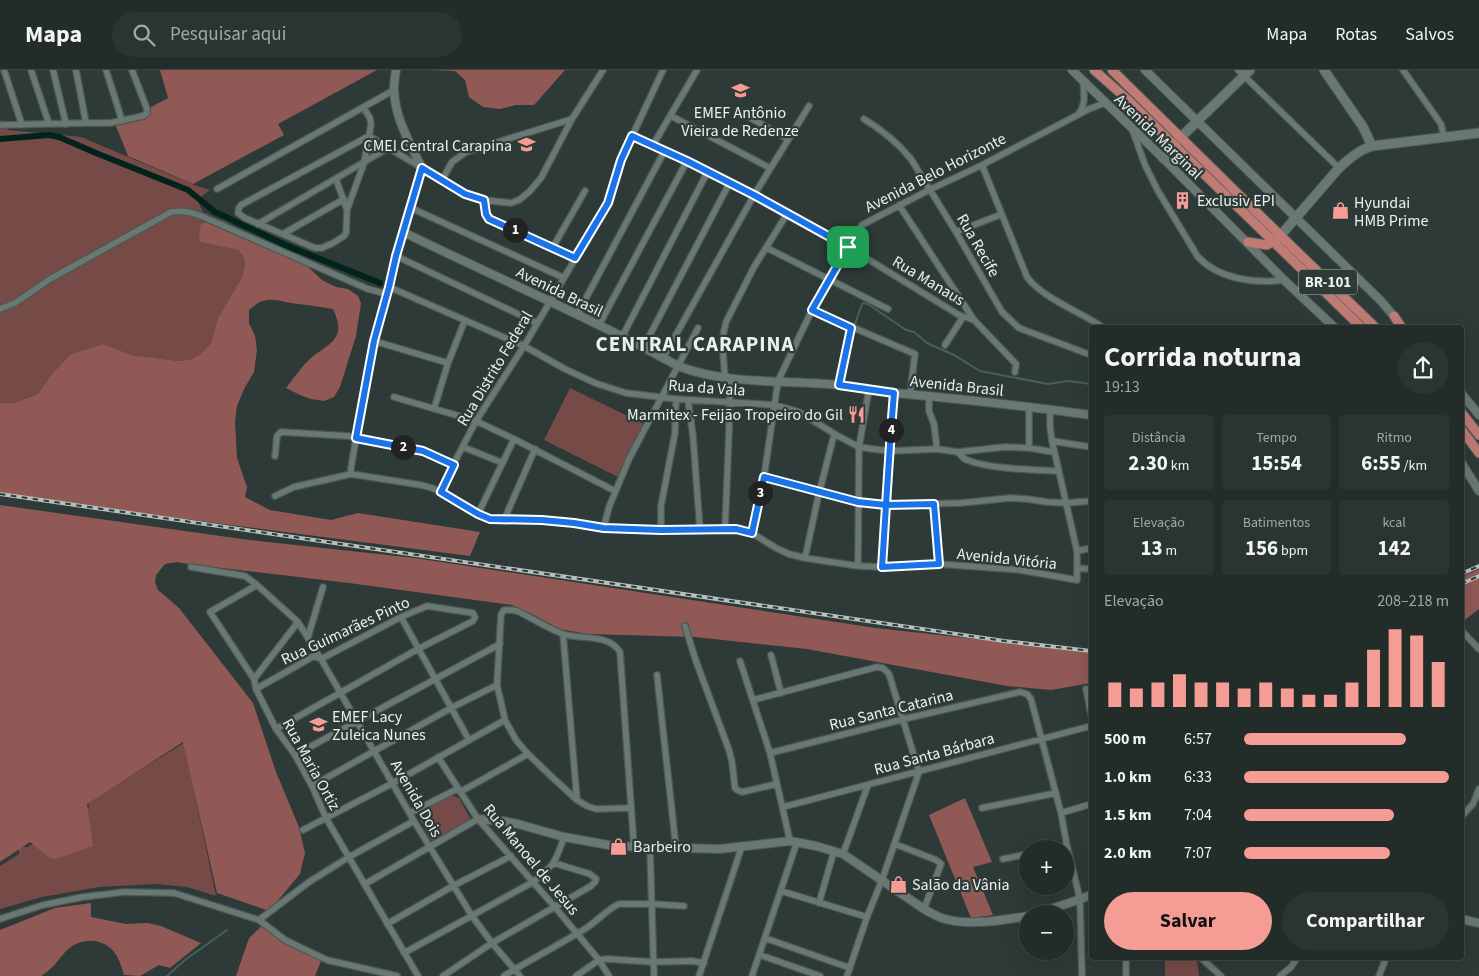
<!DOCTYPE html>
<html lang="pt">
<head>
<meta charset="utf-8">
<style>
  :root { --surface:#222c29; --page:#2a3431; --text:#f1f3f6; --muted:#a2a7a8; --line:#3f4846; --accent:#f59c94 }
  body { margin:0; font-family:"Source Sans 3",sans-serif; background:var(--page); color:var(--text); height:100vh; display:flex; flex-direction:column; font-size:19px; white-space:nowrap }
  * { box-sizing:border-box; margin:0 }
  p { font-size:16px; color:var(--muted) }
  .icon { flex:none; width:28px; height:28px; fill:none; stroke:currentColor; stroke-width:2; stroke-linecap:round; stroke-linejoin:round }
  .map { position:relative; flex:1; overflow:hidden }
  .panel { position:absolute; left:1089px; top:255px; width:375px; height:635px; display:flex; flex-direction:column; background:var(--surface); border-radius:5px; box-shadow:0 5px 20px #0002,0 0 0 1px var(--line) }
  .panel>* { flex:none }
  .fabs { position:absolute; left:1019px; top:770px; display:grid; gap:10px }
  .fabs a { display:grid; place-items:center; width:55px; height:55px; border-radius:50%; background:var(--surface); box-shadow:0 5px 20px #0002,0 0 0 1px var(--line); font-size:25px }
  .pin { position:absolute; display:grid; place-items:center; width:42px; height:42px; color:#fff; margin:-21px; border-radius:10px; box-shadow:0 2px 8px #0006 }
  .km { position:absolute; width:25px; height:25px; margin:-12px; border-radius:50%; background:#222; color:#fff; font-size:14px; line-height:25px; text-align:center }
  .round { display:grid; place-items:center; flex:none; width:52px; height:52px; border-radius:26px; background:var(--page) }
  .head { display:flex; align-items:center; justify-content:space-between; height:85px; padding:0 15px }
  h1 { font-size:28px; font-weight:700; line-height:38px }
  .stats { display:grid; grid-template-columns:repeat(3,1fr); gap:8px; height:85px; padding:5px 15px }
  .stats div { display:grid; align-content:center; border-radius:5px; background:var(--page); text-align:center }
  .stats b { font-size:21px; font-weight:700 }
  .stats small { font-size:14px; font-weight:400 }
  .stats p { font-size:14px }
  .chart { height:140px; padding:10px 15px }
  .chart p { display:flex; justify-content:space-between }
  .chart svg { width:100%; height:90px; margin-top:5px; stroke:var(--accent); stroke-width:6 }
  .primary-button { display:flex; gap:10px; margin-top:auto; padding:10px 15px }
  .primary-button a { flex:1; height:58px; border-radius:30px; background:var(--accent); color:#111; font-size:20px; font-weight:700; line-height:58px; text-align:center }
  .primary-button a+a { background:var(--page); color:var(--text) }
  ul { padding:0 15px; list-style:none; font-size:16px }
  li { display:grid; grid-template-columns:80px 60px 1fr; align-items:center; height:38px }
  li i { height:12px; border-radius:6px; background:var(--accent) }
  header { display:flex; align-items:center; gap:30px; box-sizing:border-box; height:70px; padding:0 25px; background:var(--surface); border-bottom:1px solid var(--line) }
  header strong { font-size:24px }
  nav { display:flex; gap:28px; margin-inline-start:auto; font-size:18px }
  .search { width:350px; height:45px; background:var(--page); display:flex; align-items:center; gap:12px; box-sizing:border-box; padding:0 18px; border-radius:28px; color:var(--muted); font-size:19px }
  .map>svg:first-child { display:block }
  .green { fill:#764b47 }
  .forest { fill:#905955 }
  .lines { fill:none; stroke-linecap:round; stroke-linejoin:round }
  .stream { stroke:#46615a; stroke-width:2 }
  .canal { stroke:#00231b; stroke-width:6 }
  .minor-casing { stroke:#4d5854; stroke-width:8 }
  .tertiary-casing { stroke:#4d5854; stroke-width:10 }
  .secondary-casing { stroke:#4d5854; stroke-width:11 }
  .primary-casing { stroke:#4d5854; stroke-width:11 }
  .minor { stroke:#6a7873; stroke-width:5.5 }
  .tertiary { stroke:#6a7873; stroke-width:8 }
  .secondary { stroke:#6a7873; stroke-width:9 }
  .primary { stroke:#bf7b74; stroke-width:9 }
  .rail-casing { stroke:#b7c0bd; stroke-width:4 }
  .rail { stroke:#2e3a37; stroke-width:2; stroke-dasharray:5.5; stroke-linecap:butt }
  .route-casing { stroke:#fff; stroke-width:10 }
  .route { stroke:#1a73e8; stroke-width:6 }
  .labels { text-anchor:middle; stroke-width:4.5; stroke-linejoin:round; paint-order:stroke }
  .shield { fill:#2e3a37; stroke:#b1bab7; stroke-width:1 }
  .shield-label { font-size:15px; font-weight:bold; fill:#e9f1ee }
  .poi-label { font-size:16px; fill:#e9f1ee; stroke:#2e3a37; text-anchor:start }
  .street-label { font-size:16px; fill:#e9f1ee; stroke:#2e3a37 }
  .district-label { font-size:21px; font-weight:bold; letter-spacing:1px; fill:#e9f1ee; stroke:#2e3a37 }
</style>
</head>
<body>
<header>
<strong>Mapa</strong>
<div class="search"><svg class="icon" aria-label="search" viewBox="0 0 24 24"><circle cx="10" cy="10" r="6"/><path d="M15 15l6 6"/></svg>Pesquisar aqui</div>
<nav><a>Mapa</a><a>Rotas</a><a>Salvos</a></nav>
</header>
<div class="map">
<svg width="1479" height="906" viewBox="0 0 1479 906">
  <rect width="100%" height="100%" fill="#2e3a37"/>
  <path class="green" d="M0 49 8 60 81 67 197 116 210 120 197 130 203 142 223 151 200 172 238 180 243 186 245 194 241 209 218 248 211 273 201 283 192 289 178 291 132 285 103 274 71 284 50 306 38 324 14 333H0Z
    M570 318 644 354 618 407 544 370Z
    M184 673 216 826 187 817 156 814 99 817 42 827 0 839V796L19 784V777H28L89 738 88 732Z
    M451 725 459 728 471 750 432 772 419 748 420 742Z
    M1165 888H1196L1197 889 1199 906H1165Z"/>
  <path class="forest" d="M160 0H377L278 54 284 65 193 114 128 86 116 56 168 28Z
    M432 0H565L534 35H516L500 39 483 37 469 27 465 10 455 1Z
    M222 150 306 195 322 210 336 217 348 219 358 226 361 233 356 266 340 317 334 327 324 331 311 329 300 325 286 318C294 308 301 297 311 288 331 272 347 269 333 239 321 237 310 235 298 234 278 232 267 223 249 240V253L255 266 257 280 254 302 244 319 237 336 235 352 237 388 247 417 245 427 270 440 331 450 358 443 480 462 470 486 0 425V333H14L38 324 50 306 71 284 103 274 132 285 178 291 192 289 201 283 211 273 218 248 241 209 245 194 243 186 238 180 200 172 199 164 201 154 212 151H222Z
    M0 435 249 470 415 488 876 558 1091 582V613L1051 620 1007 616 807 579 695 567 588 564 559 559 536 546 512 535 349 513 188 494 177 492 165 494 156 505 155 512 158 520 179 538 253 633 276 702 299 757 305 783 300 804 269 841 217 823 183 672 87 734 93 776 56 789 50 788 30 772 0 792Z
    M1479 499V539L1461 553V507Z
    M965 728 992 792 973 797 993 845 971 848 929 745Z
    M91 833V847L126 854 147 853 161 856 201 873 170 898 159 895 140 906 124 905C122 899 120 892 117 886 106 867 81 866 66 881 58 890 52 900 41 906H0V860L55 838Z
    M266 852C276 864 284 864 296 871 305 877 313 884 321 891L315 906H236L249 868Z"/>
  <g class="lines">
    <path class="stream" d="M854 257 862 234 864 233 868 234 906 260 914 262 927 273 954 285 980 301 1048 314 1068 311 1091 314
      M845 306 846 293
      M167 906 185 890 227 860"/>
    <path class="canal" d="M0 69 49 65 59 67 96 83 188 120 215 142 226 147 285 175 380 213"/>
    <defs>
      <path id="minor" d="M4 0 22 55
        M31 0 49 54
        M53 0 66 54
        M76 0 86 53
        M106 0 114 25 122 51
        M1238 0 1339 98
        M1403 0 1441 54 1444 67
        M740 42 788 69
        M1079 43C1086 34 1084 23 1083 11
        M671 46 770 98
        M864 49C882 60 898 73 911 89L956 162 1002 242 1019 258 1091 285
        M0 55 86 53H110L143 46 147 43V39L132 0
        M1132 59 1145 95 1158 121 1198 187C1219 209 1255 214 1284 210
        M632 66 687 91 754 125 848 177 959 245 974 250
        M653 75 697 0
        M982 95 1027 207C1042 228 1081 242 1104 258
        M336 109 347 140 346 163 344 166 333 173 322 178H315L245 148 238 143 239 138 241 135 369 66 465 124 484 130 511 133 519 130 529 122 541 108 572 49 603 0
        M442 110 452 92 466 82 572 49
        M217 119 394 20
        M484 130 486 144 489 149 575 188
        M899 135 974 250 1016 294 1015 302
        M411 138 564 208
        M347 140 364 93 371 55 370 48 363 37
        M258 154 388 78
        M956 162 1002 144
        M283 164 344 129
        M553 177 585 121
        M767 178 888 239
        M396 186 537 253
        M389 217 524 276 565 299 595 313 626 323 676 329 775 335 799 342 838 366 859 377 873 379 889 381 937 379 958 382 1005 377 1029 378 1054 382
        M0 239 15 233 50 209 171 142C182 140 190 142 201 146L368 219 387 224
        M812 240 915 284 910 324
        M577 245 665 80
        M599 255 687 91
        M622 267 708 101
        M374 271 448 293
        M945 275 963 247
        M643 278 730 112
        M663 288 754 125 809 36
        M725 308 722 270 726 252 754 197 787 144
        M839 315 851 258
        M929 326V341L934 354 937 379
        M394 327 476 351 514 369 615 421
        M688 330 693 366 700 460
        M434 339 448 293 465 250
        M1052 371 1091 377
        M463 377 503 393
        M1029 378V337
        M958 382C961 385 963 389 967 390 989 399 1034 400 1058 401
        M275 386 277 366 281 362 348 366 423 381 453 395
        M351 404V398L356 368 374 271 403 162
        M764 407 858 432 886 435 961 433 1010 428 1027 429 1047 432 1066 433 1091 431
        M441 423 453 395 476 351 524 276 608 133 621 90 663 0
        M275 426 294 417 351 404 421 415 432 418 453 428 478 444 490 449 543 450 574 453 604 457 661 460 736 459 752 463 776 478 789 484 805 488 858 496 882 497 939 494 1020 500 1077 510V481L1052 371 1050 357V339
        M934 434 939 494
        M478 444 514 369
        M504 450 535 379
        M604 457 609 437 629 389 698 258
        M725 459 729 362 730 309
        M661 460V436L675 363 676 329
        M752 463 764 407 778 311 812 240 829 209 862 155 927 121 982 95 1089 39 1105 33
        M1077 481 1091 478
        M805 488 819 423 834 365
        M858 496 859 377 869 319
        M191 497 245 506 257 515 298 552 321 589 414 751 472 846 492 873 520 906
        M882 497 889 381 894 323
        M1077 498 1091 499
        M257 515 210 542 254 609 256 619 276 659 295 685 312 716 326 748 418 906
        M401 547 469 670
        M685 556 696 591 729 680 732 692 735 718 737 720 742 722 777 714
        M1461 560 1479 579
        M563 564 577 730
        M308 567 323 517
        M771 585 781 623
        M740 591 770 683 790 771
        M657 605 676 778
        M254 609 298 552
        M256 619 314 586 321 589 401 547 427 536 473 543 475 547 473 551 418 579 276 659
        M1086 619 1091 644
        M753 630 877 597 883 598 889 604 919 702 882 810 867 847 847 906
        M770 683 904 649 1020 622 1027 624 1031 629 1061 743 1067 776 1080 829 1082 906
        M295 685 500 574
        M438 687 478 749 554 836 599 890 609 906
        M312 716 451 638 497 615
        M460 722 528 684
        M783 737 1091 656
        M631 738 596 739 587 736 577 730 553 708 528 684 516 670 505 650 497 615 501 545 504 540H512L517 541C532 548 547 558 563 564 581 570 608 563 620 582L634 777
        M982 738 1056 723
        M410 743 457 719
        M1061 743 1091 734
        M1461 747 1473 734 1479 719
        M303 760 393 713 505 650
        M895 774 936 790 941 794 924 839
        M650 778 654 906
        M1054 779 1067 776
        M843 784 868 715
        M1003 789 1028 784
        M365 814 478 749
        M781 821 867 847
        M819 833 834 781
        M0 849 43 835 83 827 124 822 174 823 259 850 285 870 327 890 397 906
        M259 850 309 812 349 787 414 751
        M387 854 453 816 511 786
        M765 868 850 898
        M404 883 533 812C554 796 556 791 564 767
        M760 885 820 906
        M1126 888V906
        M1201 888 1221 906
        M443 906 492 873 591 816 595 812 596 809 590 804 554 793
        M504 906C531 889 561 874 588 857 598 850 609 838 619 834H652L684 836
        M576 906 599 890 608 889 653 892 692 891 704 893
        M699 906 742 776
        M752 906 797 772
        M1280 906 1291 897 1297 888
        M1379 906 1386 888"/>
      <path id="tertiary" d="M396 0C395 6 394 13 394 20 395 49 410 73 422 98L403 162C495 207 589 247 678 296 727 315 787 310 839 315 858 317 876 321 895 323 961 329 1026 336 1091 345
        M1072 0 1163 88 1284 210 1335 258
        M1145 0 1381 231 1398 251
        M1461 323 1479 345
        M1461 392 1479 421
        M478 749 503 751 518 754 564 767 614 776 719 779 790 771 816 776 843 784 924 839C931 843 937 847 945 849 969 856 1003 850 1028 846
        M1035 844 1072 832 1091 825
        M1461 849 1479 853"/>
      <path id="secondary" d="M1324 0 1363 57 1372 76
        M1163 88 1181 67 1250 0
        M1280 166 1339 98C1349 89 1359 80 1372 76L1479 63"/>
      <path id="primary" d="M1094 0 1128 30 1362 258
        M1112 0 1284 169 1376 258
        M1248 172 1267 175 1276 169
        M1394 246 1402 258
        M1461 342 1479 365
        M1461 359 1479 383"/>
    </defs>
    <use href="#minor" class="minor-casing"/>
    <use href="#tertiary" class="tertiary-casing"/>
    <use href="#secondary" class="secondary-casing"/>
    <use href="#primary" class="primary-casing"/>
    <use href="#minor" class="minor"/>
    <use href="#tertiary" class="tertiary"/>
    <use href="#secondary" class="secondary"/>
    <use href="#primary" class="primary"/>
    <defs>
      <path id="rail" d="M0 424 1004 571 1091 581
        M1461 504 1479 496
        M1461 514 1479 506"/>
    </defs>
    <use href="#rail" class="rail-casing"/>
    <use href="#rail" class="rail"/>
  </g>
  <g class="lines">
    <defs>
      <path id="route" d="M848 177 754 125 687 91 632 66 621 90 608 133 575 188 489 149 486 144 484 130 465 124 422 98 396 186 389 217 374 271 356 368 423 381 454 395 441 422 478 444 490 449 542 450 574 453 604 458 661 460 736 459 752 463 764 407 858 432 886 435 934 434 939 494 882 497C886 439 889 381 894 323L839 315 851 258 812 240 848 177"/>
    </defs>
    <use href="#route" class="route-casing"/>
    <use href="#route" class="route"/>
  </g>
  <defs>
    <symbol id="school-bare" viewBox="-9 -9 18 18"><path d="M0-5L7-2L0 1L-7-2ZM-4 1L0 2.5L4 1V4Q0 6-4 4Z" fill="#f59c94" stroke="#2e3a37" stroke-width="2.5" paint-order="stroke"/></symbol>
    <symbol id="building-bare" viewBox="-9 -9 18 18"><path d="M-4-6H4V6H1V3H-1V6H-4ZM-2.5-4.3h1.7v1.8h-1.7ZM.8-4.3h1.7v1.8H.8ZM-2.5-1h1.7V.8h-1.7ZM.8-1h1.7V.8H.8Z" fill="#f59c94" stroke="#2e3a37" stroke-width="2.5" paint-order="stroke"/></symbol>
    <symbol id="shop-bare" viewBox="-9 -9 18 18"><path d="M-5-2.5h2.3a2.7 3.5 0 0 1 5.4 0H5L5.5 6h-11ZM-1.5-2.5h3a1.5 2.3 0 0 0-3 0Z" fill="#f59c94" stroke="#2e3a37" stroke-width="2.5" paint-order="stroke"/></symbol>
    <symbol id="restaurant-bare" viewBox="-9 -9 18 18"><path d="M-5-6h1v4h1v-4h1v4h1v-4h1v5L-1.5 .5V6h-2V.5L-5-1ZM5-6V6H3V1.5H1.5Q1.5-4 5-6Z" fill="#f59c94" stroke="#2e3a37" stroke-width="2.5" paint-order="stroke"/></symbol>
  </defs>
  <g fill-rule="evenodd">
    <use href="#school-bare" x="728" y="8" width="25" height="25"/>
    <use href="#school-bare" x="514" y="62" width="25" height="25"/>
    <use href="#building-bare" x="1170" y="118" width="25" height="25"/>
    <use href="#shop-bare" x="1328" y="128" width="25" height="25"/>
    <use href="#restaurant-bare" x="844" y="332" width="25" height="25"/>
    <use href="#school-bare" x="306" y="642" width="25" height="25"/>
    <use href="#shop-bare" x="606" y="764" width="25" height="25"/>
    <use href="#shop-bare" x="886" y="802" width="25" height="25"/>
  </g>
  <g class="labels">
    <rect class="shield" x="1299" y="199.5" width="58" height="25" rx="4"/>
    <g class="shield-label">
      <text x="1328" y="217">BR-101</text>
    </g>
    <g class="poi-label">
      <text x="740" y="48" text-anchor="middle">EMEF Antônio<tspan x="740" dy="18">Vieira de Redenze</tspan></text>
      <text x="512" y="81" text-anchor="end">CMEI Central Carapina</text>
      <text x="1197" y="136">Exclusiv EPI</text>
      <text x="1354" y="138">Hyundai<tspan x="1354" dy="18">HMB Prime</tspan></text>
      <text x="843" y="350" text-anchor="end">Marmitex - Feijão Tropeiro do Gil</text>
      <text x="332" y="652">EMEF Lacy<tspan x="332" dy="18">Zuleica Nunes</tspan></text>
      <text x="633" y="782">Barbeiro</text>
      <text x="912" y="820">Salão da Vânia</text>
    </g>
    <g class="street-label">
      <text transform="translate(1159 66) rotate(44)" y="6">Avenida Marginal</text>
      <text transform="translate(935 102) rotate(-27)" y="6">Avenida Belo Horizonte</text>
      <text transform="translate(979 175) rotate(60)" y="6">Rua Recife</text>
      <text transform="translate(929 210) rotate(31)" y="6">Rua Manaus</text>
      <text transform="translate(560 221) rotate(26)" y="6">Avenida Brasil</text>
      <text transform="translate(494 298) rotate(-59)" y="6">Rua Distrito Federal</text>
      <text transform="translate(957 315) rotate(6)" y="6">Avenida Brasil</text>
      <text transform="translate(707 317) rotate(4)" y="6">Rua da Vala</text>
      <text transform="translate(1007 488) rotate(6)" y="6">Avenida Vitória</text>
      <text transform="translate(345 560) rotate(-25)" y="6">Rua Guimarães Pinto</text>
      <text transform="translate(891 639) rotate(-14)" y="6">Rua Santa Catarina</text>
      <text transform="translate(934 683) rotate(-15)" y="6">Rua Santa Bárbara</text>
      <text transform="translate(312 694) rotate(61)" y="6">Rua Maria Ortiz</text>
      <text transform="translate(417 728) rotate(60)" y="6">Avenida Dois</text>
      <text transform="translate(532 789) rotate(50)" y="6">Rua Manoel de Jesus</text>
    </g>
    <g class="district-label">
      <text x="695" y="281">CENTRAL CARAPINA</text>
    </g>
  </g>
</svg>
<div class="fabs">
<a>+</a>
<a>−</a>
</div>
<div class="pin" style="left:848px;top:177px;background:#1e9e55"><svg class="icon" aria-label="arrive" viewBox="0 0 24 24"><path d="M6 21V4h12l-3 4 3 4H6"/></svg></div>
<b class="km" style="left:515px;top:160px">1</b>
<b class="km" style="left:403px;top:377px">2</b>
<b class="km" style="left:760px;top:423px">3</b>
<b class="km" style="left:891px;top:360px">4</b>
<section class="panel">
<div class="head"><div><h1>Corrida noturna</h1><p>19:13</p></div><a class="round"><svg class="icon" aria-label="share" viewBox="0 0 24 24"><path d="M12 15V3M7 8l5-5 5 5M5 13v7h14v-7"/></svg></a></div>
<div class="stats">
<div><p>Distância</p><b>2.30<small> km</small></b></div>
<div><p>Tempo</p><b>15:54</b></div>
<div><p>Ritmo</p><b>6:55<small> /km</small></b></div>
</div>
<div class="stats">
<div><p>Elevação</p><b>13<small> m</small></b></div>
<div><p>Batimentos</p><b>156<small> bpm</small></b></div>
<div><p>kcal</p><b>142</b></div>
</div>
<div class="chart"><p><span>Elevação</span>208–218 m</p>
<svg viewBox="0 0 160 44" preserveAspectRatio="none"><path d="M5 44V32M15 44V35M25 44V32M35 44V28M45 44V32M55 44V32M65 44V35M75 44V32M85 44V35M95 44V38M105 44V38M115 44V32M125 44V16M135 44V6M145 44V9M155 44V22"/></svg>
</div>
<ul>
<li><b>500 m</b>6:57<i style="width:79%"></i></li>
<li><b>1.0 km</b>6:33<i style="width:100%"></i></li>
<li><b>1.5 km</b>7:04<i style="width:73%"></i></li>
<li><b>2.0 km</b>7:07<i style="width:71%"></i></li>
</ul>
<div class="primary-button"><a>Salvar</a><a>Compartilhar</a></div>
</section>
</div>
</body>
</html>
